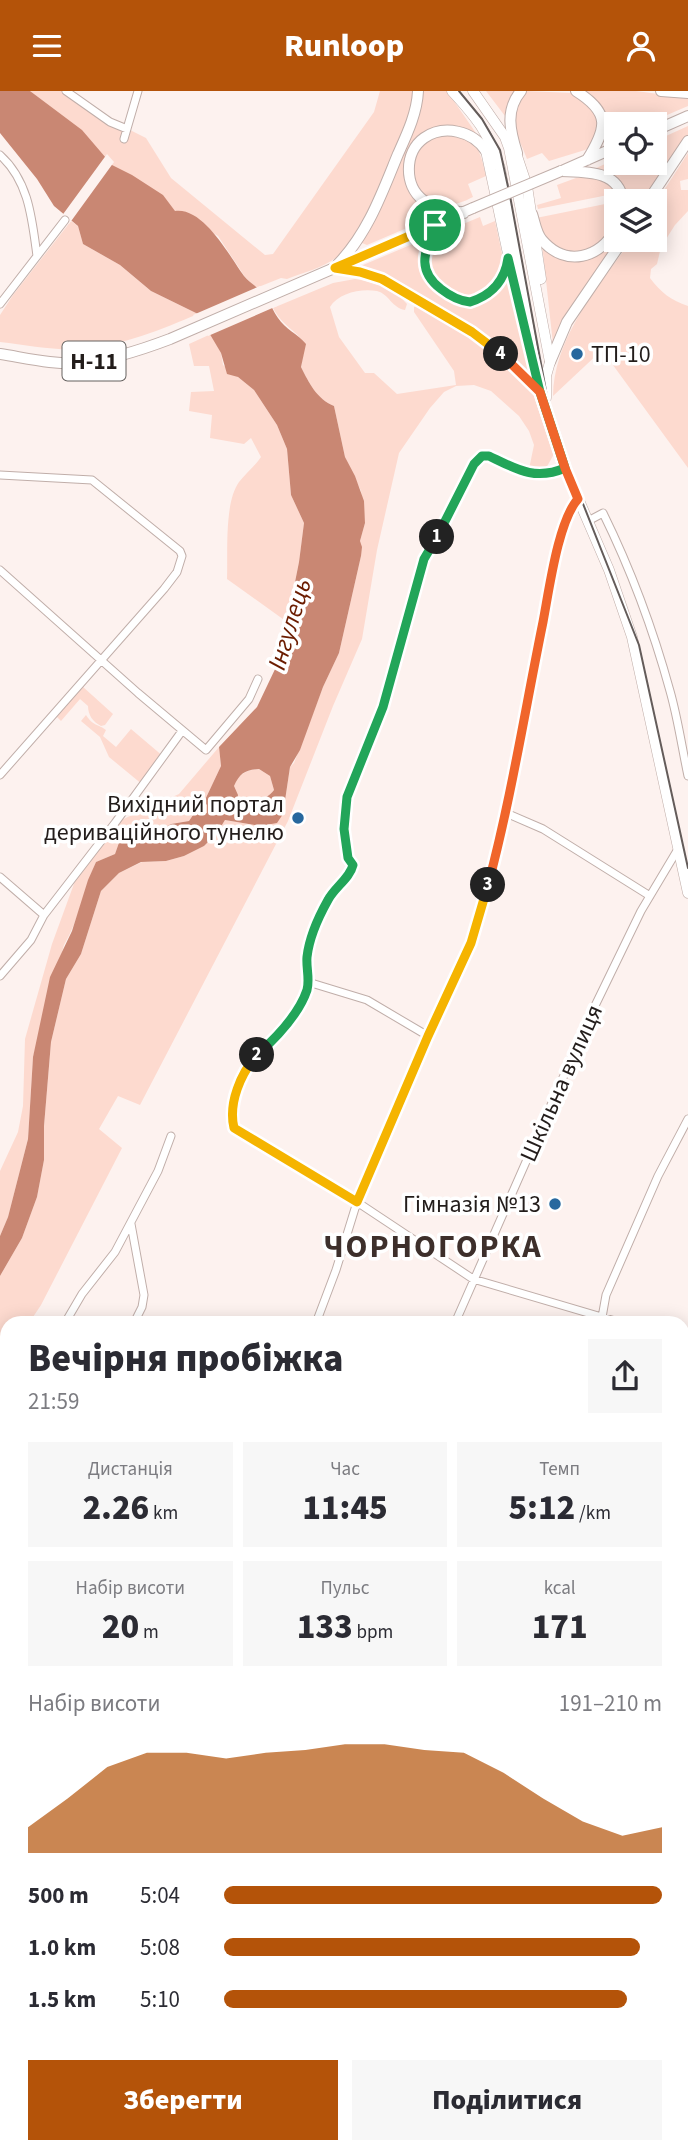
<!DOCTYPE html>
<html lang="uk">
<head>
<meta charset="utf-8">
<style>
  :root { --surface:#fff; --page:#f7f7f7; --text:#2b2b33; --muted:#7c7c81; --accent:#b45309 }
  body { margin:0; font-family:"Source Sans 3",sans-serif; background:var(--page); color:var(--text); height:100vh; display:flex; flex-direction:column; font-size:26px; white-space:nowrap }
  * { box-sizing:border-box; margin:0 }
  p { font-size:23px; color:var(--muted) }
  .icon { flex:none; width:38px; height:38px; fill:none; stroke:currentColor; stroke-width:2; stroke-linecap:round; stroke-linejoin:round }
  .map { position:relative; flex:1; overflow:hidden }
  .panel { position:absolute; left:0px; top:1225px; width:690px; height:838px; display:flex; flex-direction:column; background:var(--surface); border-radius:21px 21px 0 0; box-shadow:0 4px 18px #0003 }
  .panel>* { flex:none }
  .buttons { position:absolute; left:604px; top:21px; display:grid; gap:14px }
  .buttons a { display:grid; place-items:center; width:63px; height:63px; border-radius:0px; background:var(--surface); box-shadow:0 4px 18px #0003; font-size:35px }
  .pin { position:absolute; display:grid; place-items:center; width:60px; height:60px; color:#fff; margin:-30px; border:4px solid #fff; border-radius:50%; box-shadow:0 2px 7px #0007 }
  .km { position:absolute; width:35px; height:35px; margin:-18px; border-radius:50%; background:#222; color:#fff; font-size:19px; line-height:35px; text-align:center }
  .round { display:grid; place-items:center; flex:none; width:74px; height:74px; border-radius:0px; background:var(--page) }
  .overview { display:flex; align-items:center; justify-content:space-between; height:119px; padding:0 28px }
  h1 { font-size:38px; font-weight:800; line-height:52px }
  .metrics { display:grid; grid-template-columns:repeat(3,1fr); gap:10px; height:119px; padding:7px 28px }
  .metrics div { display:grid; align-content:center; border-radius:0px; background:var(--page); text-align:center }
  .metrics b { font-size:35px; font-weight:800 }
  .metrics small { font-size:19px; font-weight:400 }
  .metrics p { font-size:19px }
  .chart { height:196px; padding:14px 28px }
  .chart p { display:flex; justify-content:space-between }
  .chart svg { width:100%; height:126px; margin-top:7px; fill:var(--accent); opacity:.7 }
  .cta { display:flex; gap:14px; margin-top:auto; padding:14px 28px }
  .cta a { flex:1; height:80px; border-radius:0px; background:var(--accent); color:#fff; font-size:28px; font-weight:800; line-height:80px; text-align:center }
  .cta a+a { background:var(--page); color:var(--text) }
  ul { padding:0 28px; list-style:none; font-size:23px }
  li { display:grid; grid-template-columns:112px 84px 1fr; align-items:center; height:52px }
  li i { height:18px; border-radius:9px; background:var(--accent) }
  header { display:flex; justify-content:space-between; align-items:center; height:91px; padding:0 28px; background:var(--accent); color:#fff; font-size:32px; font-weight:800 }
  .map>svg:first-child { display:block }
  .green { fill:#fddacf }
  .water { fill:#c98773; fill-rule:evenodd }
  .pier { fill:#fdf2ef }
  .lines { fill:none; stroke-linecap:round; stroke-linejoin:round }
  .minor-casing { stroke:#c0aea9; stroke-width:9 }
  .secondary-casing { stroke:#c0aea9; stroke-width:11 }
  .primary-casing { stroke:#c0aea9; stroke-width:12 }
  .minor { stroke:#fff; stroke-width:7 }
  .secondary { stroke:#fff; stroke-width:10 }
  .primary { stroke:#fff; stroke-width:10 }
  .tram { stroke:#645c5a; stroke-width:2 }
  .primary-bridge-casing { stroke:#c0aea9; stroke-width:12; stroke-linecap:butt }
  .primary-bridge { stroke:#fff; stroke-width:10 }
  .split-1-casing { stroke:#fff; stroke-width:14 }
  .split-2-casing { stroke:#fff; stroke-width:14 }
  .split-3-casing { stroke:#fff; stroke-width:14 }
  .split-4-casing { stroke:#fff; stroke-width:14 }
  .split-5-casing { stroke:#fff; stroke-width:14 }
  .split-1 { stroke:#22a559; stroke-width:9 }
  .split-2 { stroke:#22a559; stroke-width:9 }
  .split-3 { stroke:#f5b400; stroke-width:9 }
  .split-4 { stroke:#f0652b; stroke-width:9 }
  .split-5 { stroke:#f5b400; stroke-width:9 }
  .poi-dot { fill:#27689e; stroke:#fff; stroke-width:2.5 }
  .labels { text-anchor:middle; stroke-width:7; stroke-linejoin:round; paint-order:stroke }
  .shield { fill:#fff; stroke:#65615f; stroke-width:2 }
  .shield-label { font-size:23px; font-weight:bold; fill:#231d1b }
  .poi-label { font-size:24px; fill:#231d1b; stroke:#fff; text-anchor:end }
  .street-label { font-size:24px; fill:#231d1b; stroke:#fff }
  .water-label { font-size:26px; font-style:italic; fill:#6b1c00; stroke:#fff }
  .district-label { font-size:32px; font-weight:bold; letter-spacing:2px; fill:#3d2f2b; stroke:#fff }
</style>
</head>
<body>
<header><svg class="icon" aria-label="menu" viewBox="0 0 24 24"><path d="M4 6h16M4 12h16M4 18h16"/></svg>Runloop<svg class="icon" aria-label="person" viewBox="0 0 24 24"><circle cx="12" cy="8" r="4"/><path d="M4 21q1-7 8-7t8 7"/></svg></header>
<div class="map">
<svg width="688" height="2062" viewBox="0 0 688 2062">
  <rect width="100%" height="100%" fill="#fdf2ef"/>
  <path class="green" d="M30 0H66L122 35 146 47 171 87 265 164 273 163 374 21 380 0H415C408 42 371 141 337 166 323 177 302 182 287 188L281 187 256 197 245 186 218 145 175 120 150 121 101 62Z
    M421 0H447L478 45 432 40 406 80 433 117 435 125 367 154 362 152 361 148Z
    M486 0H518L509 12 505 25Z
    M525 0 574 2 600 28 592 54 585 59 549 70 542 62 527 68C514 33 505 35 525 0Z
    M581 0H636L688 7V15L646 33H616V46L601 52 605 40Z
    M688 35V45L645 110H626V107L592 79 616 68V72H654L655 50Z
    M437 44C474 47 478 48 486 85L468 93 473 106C458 114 438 119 424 106 419 102 416 92 412 87L417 58Z
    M688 62V88L680 90 681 99H688V120L675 134 661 156 657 173 651 178 650 187C661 202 671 209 688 215V377L602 259 553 305C554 245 599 196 631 149H654L655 113Z
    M592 86 611 91 620 110H616C616 136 612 140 596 158 561 163 550 161 536 127L615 111 613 103 538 118 537 114 561 107 557 94 576 87Z
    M480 126 483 135 495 130 504 172 490 199 463 208 431 186 428 163 434 145Z
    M71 130 78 135 83 153 120 174 151 200 198 223C162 238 122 255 82 258 55 260 27 254 0 251V224L13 204Z
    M616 144V149H619L553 253 542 153 580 168Z
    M427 147 423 182 471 214 507 183 530 287 507 263 356 177Z
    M355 188C374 191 395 198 407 213L405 219C392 217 389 203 377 200 361 197 338 202 330 216L339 246 365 282H374L397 303 456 294 454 280 414 221V216L418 214C457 236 508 263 533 302 540 314 550 349 554 363L545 379 529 378 534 354 529 340 519 325 491 300 474 294 456 295 444 301 430 317 399 362 377 459 362 548 333 615 288 730 140 1014 118 1005 99 1038 122 1057 41 1214 29 1232H7V1266L0 1276V1185L22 1147 37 1106 44 1069V1035L51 951 66 888 81 863 101 800 119 782 142 771 166 770 184 765 204 755 217 742 225 729 254 734 283 723 290 676 294 672 323 596 339 562 361 465 360 450 365 432 361 400 345 366 334 315C317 308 309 292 301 276L305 253C295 238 282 235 273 217L333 192Z
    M211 243 221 262 223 274 254 299 277 334 287 358 291 404 304 432 299 471 287 531 227 488C228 462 224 412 239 391 246 382 255 375 261 366L251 347 244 353 210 347 212 324 189 320 191 301 214 300 209 275H194L189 253Z
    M82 595 113 623 105 634 101 635C93 631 88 624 88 615L80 608 61 630 56 625Z
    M86 624C93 635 98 633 106 639L103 645 116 656 131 638 164 666 143 694 109 666 100 646 81 630Z
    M219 656 221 675 204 711 207 714V722L196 719 189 730 171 733 150 745 134 743 121 746 115 763 96 771C84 798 79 829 64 854L33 966 28 1048 8 1126 0 1145V1080L18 1041 23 1015 25 948 52 853 75 790 119 730 179 703Z
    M259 678 270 685 274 699C266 710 249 714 236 714L238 707 233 695C240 683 245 679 259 678Z
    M683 1260 688 1262V1723L682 1718Z
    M0 1665 7 1670V1731L0 1730Z"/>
  <path class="water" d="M0 0H30L82 39 112 74 132 84 163 104 175 120C204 116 230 166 244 185 250 192 259 197 264 204 270 211 273 220 278 227 285 238 298 243 306 253L301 276C309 292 317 308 334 315L345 366 355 385 364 410 365 432 360 450 362 456 361 465 339 562 323 596 300 659 290 676 283 723 277 732 260 735 225 729 217 742 204 755 184 765 166 770 141 771 119 782 101 800 81 863 66 888 51 951 44 1035V1069L37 1106 22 1147 0 1185V1145L8 1126 28 1048 33 966 50 886 72 840 88 789 96 771 115 763 121 746 134 743 150 745 171 733 189 730 197 718H201L203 723 207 722V714L204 711 221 675 219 656 257 616 287 553V531L299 471 304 432 291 404 287 358 277 334 254 299 238 286 227 283 221 262 198 223 151 200 120 174 83 153 78 135 54 115 37 88 0 42ZM259 678 270 685 274 699C266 710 249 714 236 714L238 704 234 695C240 682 245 679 259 678Z"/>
  <path class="pier" d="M107 63 114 71 69 133 61 126Z
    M260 195 267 201 277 215 208 245 193 224Z"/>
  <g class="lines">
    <defs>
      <path id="minor" d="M66 0 110 31 127 38
        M124 48 138 0
        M0 64C29 90 32 128 37 165
        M0 213 65 129
        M565 377C556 381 547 384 537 384 518 382 496 360 479 367L424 468 383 616 372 645 350 693 344 717V738L348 767 353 774C350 787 335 796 328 808 320 822 315 838 310 853 304 871 312 890 304 906 296 921 285 937 272 949 266 956 258 961 253 968 242 984 222 1026 239 1042L357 1111 473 1188 622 1232
        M0 384 92 389 180 460 182 465 177 481 164 498 0 684
        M588 430 603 422C631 479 653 538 670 600 678 628 682 657 688 685
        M0 479 138 602 206 659 249 608 258 588
        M506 722 543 738 650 805
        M0 786 44 824
        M0 885 31 849 44 824 115 732 182 640
        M308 891 367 909 428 945
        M131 1133 144 1204 142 1216 134 1232
        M65 1232 82 1203 115 1161 158 1080 171 1045
        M316 1232 336 1179 357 1111 476 838 504 734 554 478 569 418 578 408
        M455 1232 591 923 641 820 678 758
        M601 1232 606 1204 658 1085 688 1028
        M682 1250 688 1252
        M0 1345 7 1334
        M0 1486 7 1470
        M682 1723 688 1728
        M0 1857 7 1862
        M684 1879 688 1887
        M682 1940 688 1944
        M688 1969 686 1988 688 1998
        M0 2012 7 2001
        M0 2025 7 2029
        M48 2056 56 2062
        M318 2056 330 2062
        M616 2056 623 2062
        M420 2062V2056
        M428 2062 431 2056"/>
      <path id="secondary" d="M452 0C477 27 488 41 500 77L540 301 565 377 609 479 632 546 688 802
        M473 0 505 46 509 57 550 271 546 285V307
        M485 55 519 214
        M514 56 527 95 541 188"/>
      <path id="primary" d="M576 0C611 22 607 37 587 69
        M661 0 688 2
        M654 40 688 25
        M517 62C510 40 505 19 521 0
        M564 79 616 56
        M561 80C586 81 619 79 623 110
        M648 110 688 50
        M464 122C451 119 434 118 423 109 404 95 404 61 424 47 444 33 473 40 486 60
        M532 123C535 132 536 142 542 149 566 177 600 167 616 138
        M435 134C426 159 415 178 441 198 450 205 459 210 470 211 492 205 505 189 508 167
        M338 173C368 142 382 102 398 63 407 43 417 22 418 0
        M335 177 361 181 382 188 472 241 506 267 540 301
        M0 263C26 267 54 274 81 272 111 269 141 259 170 248L473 117
        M550 271 567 231 623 149"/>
    </defs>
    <use href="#minor" class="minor-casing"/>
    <use href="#secondary" class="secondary-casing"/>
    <use href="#primary" class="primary-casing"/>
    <use href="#minor" class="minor"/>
    <use href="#secondary" class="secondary"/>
    <use href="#primary" class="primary"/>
    <path class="tram" d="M459 0 482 28 500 59 510 105 549 316 572 385 639 554 688 777"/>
    <defs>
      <path id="primary-bridge" d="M473 117 561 80"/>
    </defs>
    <use href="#primary-bridge" class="primary-bridge-casing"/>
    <use href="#primary-bridge" class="primary-bridge"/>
  </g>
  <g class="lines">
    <defs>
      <path id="split-1" d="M435 134C426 159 415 178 441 198 450 205 459 210 470 211 492 204 505 189 508 167L540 301 565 377C535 390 516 378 489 365H482L474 373 437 446"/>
      <path id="split-2" d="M257 964C276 947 299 923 307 899 310 888 306 877 307 866 309 848 319 825 328 809 334 797 350 787 353 774L348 767 344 738 347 706 383 616 424 468 437 446"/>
      <path id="split-3" d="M257 964C241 982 228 1012 234 1037L357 1111 428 945 471 852 488 794"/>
      <path id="split-4" d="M488 794C511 708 525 619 543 531 549 500 558 430 578 408L565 377 540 301 501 263"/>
      <path id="split-5" d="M435 134 335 177 360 181 382 188 472 241 501 263"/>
    </defs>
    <use href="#split-1" class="split-1-casing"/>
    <use href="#split-2" class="split-2-casing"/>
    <use href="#split-3" class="split-3-casing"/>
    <use href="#split-4" class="split-4-casing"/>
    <use href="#split-5" class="split-5-casing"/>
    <use href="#split-1" class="split-1"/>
    <use href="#split-2" class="split-2"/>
    <use href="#split-3" class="split-3"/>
    <use href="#split-4" class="split-4"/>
    <use href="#split-5" class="split-5"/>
  </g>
  <g class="poi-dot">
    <circle cx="577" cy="263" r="7"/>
    <circle cx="298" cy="727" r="7"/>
    <circle cx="555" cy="1113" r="7"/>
  </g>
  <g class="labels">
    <rect class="shield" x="62.5" y="250.5" width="63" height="39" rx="5"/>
    <g class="shield-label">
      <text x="94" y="278">Н-11</text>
    </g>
    <g class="poi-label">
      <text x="591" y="271" text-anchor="start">ТП-10</text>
      <text x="284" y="721">Вихідний портал<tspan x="284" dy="28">дериваційного тунелю</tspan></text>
      <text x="541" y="1121">Гімназія №13</text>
    </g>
    <g class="street-label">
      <text transform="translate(561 992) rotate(-66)" y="8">Шкільна вулиця</text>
    </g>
    <g class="water-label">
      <text transform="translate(289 533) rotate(-73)" y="9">Інгулець</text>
    </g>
    <g class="district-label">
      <text x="433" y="1166">ЧОРНОГОРКА</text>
    </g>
  </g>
</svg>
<div class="buttons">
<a><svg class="icon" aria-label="locate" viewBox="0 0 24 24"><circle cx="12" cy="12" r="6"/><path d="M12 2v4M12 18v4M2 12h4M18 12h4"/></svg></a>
<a><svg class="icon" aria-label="layers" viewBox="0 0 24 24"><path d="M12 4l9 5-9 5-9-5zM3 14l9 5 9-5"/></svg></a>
</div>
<div class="pin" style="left:435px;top:134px;background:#1e9e55"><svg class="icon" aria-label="arrive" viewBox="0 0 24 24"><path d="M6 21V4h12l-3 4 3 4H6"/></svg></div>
<b class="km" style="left:437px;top:446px">1</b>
<b class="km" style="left:257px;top:964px">2</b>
<b class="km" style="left:488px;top:794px">3</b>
<b class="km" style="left:501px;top:263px">4</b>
<section class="panel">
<div class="overview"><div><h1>Вечірня пробіжка</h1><p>21:59</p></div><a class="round"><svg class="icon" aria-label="share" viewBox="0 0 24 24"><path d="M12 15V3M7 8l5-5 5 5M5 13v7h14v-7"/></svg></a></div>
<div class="metrics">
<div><p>Дистанція</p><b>2.26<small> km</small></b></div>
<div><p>Час</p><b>11:45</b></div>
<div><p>Темп</p><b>5:12<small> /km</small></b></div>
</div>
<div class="metrics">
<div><p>Набір висоти</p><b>20<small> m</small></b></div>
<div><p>Пульс</p><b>133<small> bpm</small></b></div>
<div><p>kcal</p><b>171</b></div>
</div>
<div class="chart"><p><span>Набір висоти</span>191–210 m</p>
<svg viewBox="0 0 160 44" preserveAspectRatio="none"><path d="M0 44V35L10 25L20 14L30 9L40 9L50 11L60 9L70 8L80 6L90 6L100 8L110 9L120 16L130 25L140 33L150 38L160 35V44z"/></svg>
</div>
<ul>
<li><b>500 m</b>5:04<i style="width:100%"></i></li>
<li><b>1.0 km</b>5:08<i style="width:95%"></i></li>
<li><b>1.5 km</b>5:10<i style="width:92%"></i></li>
</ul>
<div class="cta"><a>Зберегти</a><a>Поділитися</a></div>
</section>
</div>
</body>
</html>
